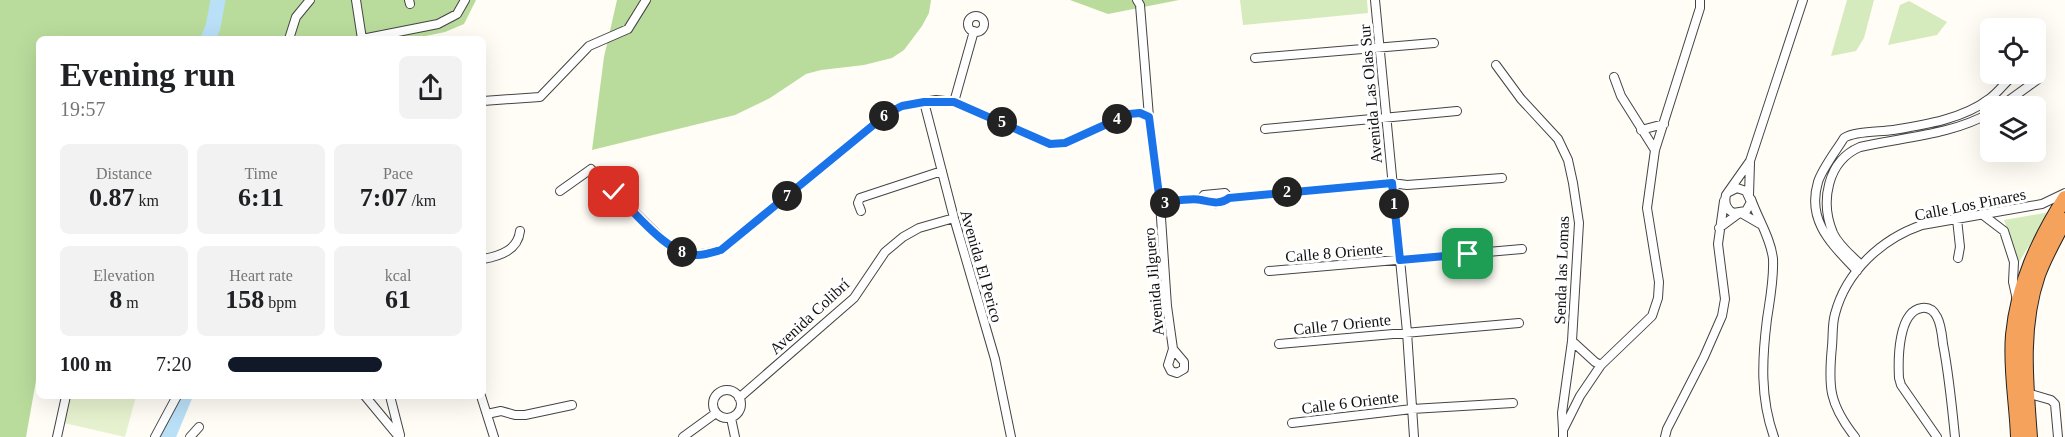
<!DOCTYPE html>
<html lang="en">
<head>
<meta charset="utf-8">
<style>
  :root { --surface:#fff; --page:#f2f2f2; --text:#202124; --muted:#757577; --accent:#111827 }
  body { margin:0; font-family:Georgia,serif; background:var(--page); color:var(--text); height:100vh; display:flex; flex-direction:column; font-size:22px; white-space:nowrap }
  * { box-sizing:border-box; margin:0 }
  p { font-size:20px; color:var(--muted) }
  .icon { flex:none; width:33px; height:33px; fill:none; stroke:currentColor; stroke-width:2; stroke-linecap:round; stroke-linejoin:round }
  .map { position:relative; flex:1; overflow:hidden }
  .sheet { position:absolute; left:36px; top:36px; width:450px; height:363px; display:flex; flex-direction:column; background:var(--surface); border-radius:9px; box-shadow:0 6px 24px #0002 }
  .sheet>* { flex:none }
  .tools { position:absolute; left:1980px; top:18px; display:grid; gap:12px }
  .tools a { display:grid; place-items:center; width:66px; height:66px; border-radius:9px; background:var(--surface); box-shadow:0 6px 24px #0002; font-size:30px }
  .pin { position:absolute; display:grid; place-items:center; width:51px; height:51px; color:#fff; margin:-26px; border-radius:12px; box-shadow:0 3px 9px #0006 }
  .km { position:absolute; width:30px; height:30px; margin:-15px; border-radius:50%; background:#222; color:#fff; font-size:16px; line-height:30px; text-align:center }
  .round { display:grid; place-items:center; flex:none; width:63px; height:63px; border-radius:9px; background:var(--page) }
  .summary { display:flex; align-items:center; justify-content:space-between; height:102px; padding:0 24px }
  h1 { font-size:33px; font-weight:800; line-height:45px }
  .metrics { display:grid; grid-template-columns:repeat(3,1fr); gap:9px; height:102px; padding:6px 24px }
  .metrics div { display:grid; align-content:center; border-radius:9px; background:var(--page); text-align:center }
  .metrics b { font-size:26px; font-weight:800 }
  .metrics small { font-size:16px; font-weight:400 }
  .metrics p { font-size:16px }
  ul { padding:0 24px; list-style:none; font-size:20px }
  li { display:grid; grid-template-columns:96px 72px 1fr; align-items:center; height:45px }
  li i { height:15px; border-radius:8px; background:var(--accent) }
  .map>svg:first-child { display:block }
  .green { fill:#d5ebbd }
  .forest { fill:#b9dc9c }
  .pitch { fill:#e6f2cf }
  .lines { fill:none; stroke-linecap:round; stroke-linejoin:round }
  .river { stroke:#b9e0f7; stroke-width:15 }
  .street-casing { stroke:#444; stroke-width:10 }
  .highway-casing { stroke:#222; stroke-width:16 }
  .street { stroke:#fff; stroke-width:8 }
  .highway { stroke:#f5a25d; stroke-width:14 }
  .route-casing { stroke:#fff; stroke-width:12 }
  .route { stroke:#1a73e8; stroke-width:8 }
  .labels { text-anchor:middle; stroke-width:6; stroke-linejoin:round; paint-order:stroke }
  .street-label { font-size:16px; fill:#111; stroke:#fff }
</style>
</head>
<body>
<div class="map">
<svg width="2065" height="437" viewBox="0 0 2065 437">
  <rect width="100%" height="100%" fill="#fffdf5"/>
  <path class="green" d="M1240 0H1367L1368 13 1243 25Z
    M1847 0H1874L1864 38 1856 51 1831 56Z
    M1909 1 1947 22 1937 35 1888 45 1900 5Z
    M2050 212 2019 262 2004 220Z"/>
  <path class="forest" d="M0 0H476L464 24 445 32 411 39H39V364L26 437H0Z
    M617 0H931L929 13 922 26 904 50 892 58 864 65 821 70 806 74 770 98 735 115 592 150 604 57Z
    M1070 0H1179L1108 14Z"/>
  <path class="pitch" d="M71 396H136L125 437 64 423Z"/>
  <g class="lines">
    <path class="river" d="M208 39 213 27 218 0
      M168 437 185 396"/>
    <defs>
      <path id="street" d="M356 0 362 39
        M409 0 410 4
        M1137 0 1140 5 1149 117 1160 203 1167 306 1173 349 1168 365 1171 371 1177 373 1184 369V362L1173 349
        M1375 0 1407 332 1414 437
        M968 24a8 8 0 1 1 16 0a8 8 0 1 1-16 0Z
        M289 39 296 17 310 0
        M362 39 438 24 457 14 465 0
        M1255 58 1434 43
        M1496 65 1521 99 1558 139 1568 160 1573 183 1579 223 1572 341 1562 413 1563 430
        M1614 77 1621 96 1655 150
        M483 101 540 97 589 46 628 29 646 0
        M924 102 954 218 995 359 1011 437
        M954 102 974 31
        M2001 106 2037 80 2039 76 2036 67
        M1265 129 1457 111
        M1641 130 1664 124
        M560 191 591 169 667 244C688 257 698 256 721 250L888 113 902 106 924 102 936 100 954 102 1050 144 1065 143 1129 114 1140 113 1149 117
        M1729 192 1737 188 1746 191 1751 202 1746 211 1733 213C1726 209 1724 203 1726 195L1750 161 1803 0
        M1749 195 1750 163
        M1201 199 1204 195 1225 193 1229 198
        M1751 199C1758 219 1771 239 1773 259 1774 279 1770 299 1767 319 1762 359 1760 398 1774 437
        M1160 203C1170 202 1192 197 1201 200 1212 203 1219 206 1229 198L1392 183 1407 185 1502 178
        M861 211 858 203 860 198 942 171
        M1741 213 1760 224
        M1983 215 2004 231 2014 262 2013 282 2017 300
        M1957 219 1960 247 1958 258
        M1719 228 1738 214
        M483 259C500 256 518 250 520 231
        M1861 265C1851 255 1839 246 1833 233 1820 202 1827 161 1860 147 1904 137 1951 135 1990 113
        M1269 271 1522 249
        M1857 271C1833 245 1806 222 1818 182 1822 169 1836 151 1844 138 1854 131 1879 132 1893 130 1924 125 1963 119 1989 99 1999 92 2005 82 2015 74
        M1572 341 1595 362 1601 365
        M1279 344 1519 323
        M713 404a14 14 0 1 1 28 0a14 14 0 1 1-28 0Z
        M2027 393 2051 400 2055 404 2058 437
        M365 396 399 437
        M390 396 400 435
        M481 396 494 437
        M739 398 854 298 885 252 903 237 919 228 954 218
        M487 414 501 411 515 415H525L572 405
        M731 418 735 437
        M1292 423 1412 409 1513 403
        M57 437 66 396
        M155 437 177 396
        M190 437 199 427
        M683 437 716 413
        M1563 437V430L1580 396 1601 365 1652 316 1658 298 1659 282 1647 208 1655 150 1700 8V0
        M1665 437 1667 429 1704 357 1722 316 1725 299 1718 244 1724 201
        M1855 437C1829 404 1828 387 1832 346 1833 336 1832 324 1835 314 1846 272 1881 239 1922 225L2042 204 2065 193
        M1937 437 1901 385 1899 378C1898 359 1898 311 1922 308 1929 307 1934 311 1937 317 1941 324 1942 335 1943 344 1949 375 1952 406 1955 437"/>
      <path id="highway" d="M2018 437C2017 404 2010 369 2013 335 2018 284 2038 241 2065 198
        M2030 437C2026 383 2020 327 2038 275 2045 256 2055 238 2065 220"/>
    </defs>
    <use href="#street" class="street-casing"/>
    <use href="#highway" class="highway-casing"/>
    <use href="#street" class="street"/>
    <use href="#highway" class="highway"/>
  </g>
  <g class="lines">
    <defs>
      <path id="route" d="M614 192C634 211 669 257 698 255 705 255 714 252 721 250L888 113 902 106 924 102H954L1050 144 1065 143 1129 114 1140 113 1149 117 1160 203C1170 202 1192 197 1201 200 1211 202 1220 205 1229 198L1392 183 1400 260 1468 254"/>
    </defs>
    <use href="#route" class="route-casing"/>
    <use href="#route" class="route"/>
  </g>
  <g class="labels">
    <g class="street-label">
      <text transform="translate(1370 94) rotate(-95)" y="6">Avenida Las Olas Sur</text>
      <text transform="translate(1970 204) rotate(-11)" y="6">Calle Los Pinares</text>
      <text transform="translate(1334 252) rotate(-5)" y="6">Calle 8 Oriente</text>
      <text transform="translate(982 266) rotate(74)" y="6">Avenida El Perico</text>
      <text transform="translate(1561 270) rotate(-88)" y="6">Senda las Lomas</text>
      <text transform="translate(1153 282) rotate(-95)" y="6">Avenida Jilguero</text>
      <text transform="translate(809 316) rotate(-43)" y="6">Avenida Colibrí</text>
      <text transform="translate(1342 324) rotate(-6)" y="6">Calle 7 Oriente</text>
      <text transform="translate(1350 402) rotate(-7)" y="6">Calle 6 Oriente</text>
    </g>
  </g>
</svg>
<div class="tools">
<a><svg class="icon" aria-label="locate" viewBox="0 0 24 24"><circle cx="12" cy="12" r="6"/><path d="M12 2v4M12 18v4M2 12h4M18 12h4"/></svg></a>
<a><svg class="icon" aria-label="layers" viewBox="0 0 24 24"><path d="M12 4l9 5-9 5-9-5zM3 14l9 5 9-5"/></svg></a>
</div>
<div class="pin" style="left:1468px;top:254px;background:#1e9e55"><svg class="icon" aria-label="arrive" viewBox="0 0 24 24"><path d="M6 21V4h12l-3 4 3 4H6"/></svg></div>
<div class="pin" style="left:614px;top:192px;background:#d93025"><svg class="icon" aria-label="check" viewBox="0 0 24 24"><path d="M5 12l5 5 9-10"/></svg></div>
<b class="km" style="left:1394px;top:204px">1</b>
<b class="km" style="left:1287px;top:192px">2</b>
<b class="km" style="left:1165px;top:203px">3</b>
<b class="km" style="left:1117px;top:119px">4</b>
<b class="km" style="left:1002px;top:122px">5</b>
<b class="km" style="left:884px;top:116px">6</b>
<b class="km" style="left:787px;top:196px">7</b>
<b class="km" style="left:682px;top:252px">8</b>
<section class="sheet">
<div class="summary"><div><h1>Evening run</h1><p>19:57</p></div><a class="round"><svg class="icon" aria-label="share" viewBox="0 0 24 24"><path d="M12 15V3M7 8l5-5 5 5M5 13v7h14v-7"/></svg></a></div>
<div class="metrics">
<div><p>Distance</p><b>0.87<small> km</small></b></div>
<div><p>Time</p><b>6:11</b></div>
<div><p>Pace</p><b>7:07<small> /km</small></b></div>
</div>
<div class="metrics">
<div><p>Elevation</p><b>8<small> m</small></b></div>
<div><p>Heart rate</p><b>158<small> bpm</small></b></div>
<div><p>kcal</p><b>61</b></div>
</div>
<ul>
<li><b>100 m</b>7:20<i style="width:66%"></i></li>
</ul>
</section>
</div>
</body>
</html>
